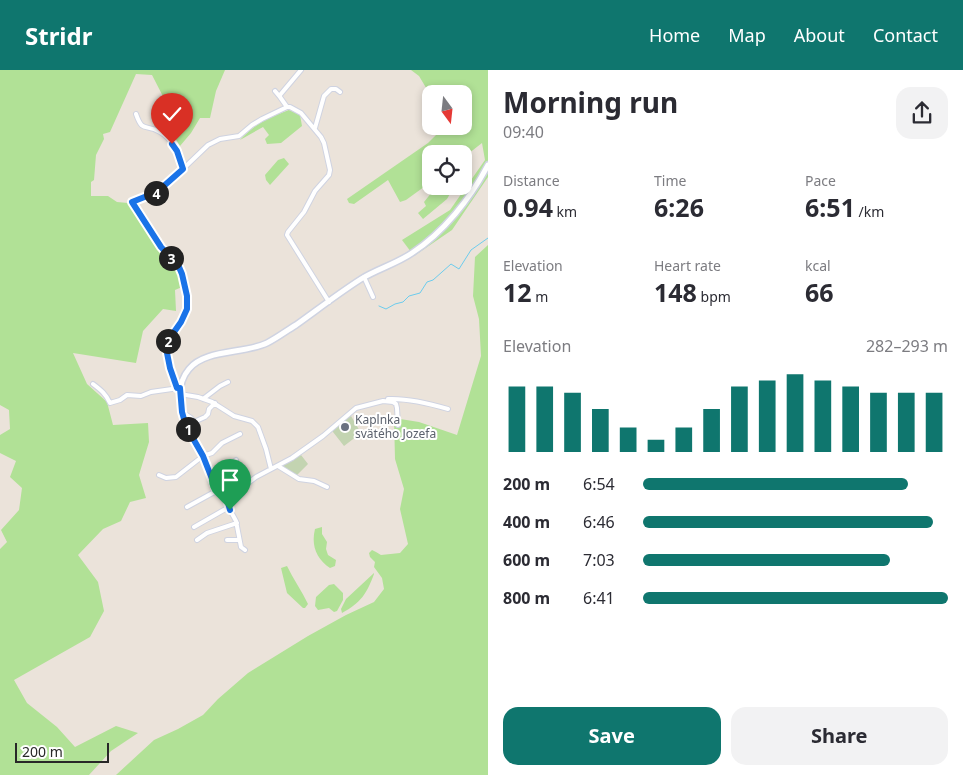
<!DOCTYPE html>
<html lang="en">
<head>
<meta charset="utf-8">
<style>
  :root { --surface:#fff; --page:#f2f2f3; --text:#2b2b33; --muted:#7c7c81; --accent:#0f766e }
  body { margin:0; font-family:"Noto Sans",sans-serif; background:var(--page); color:var(--text); height:100vh; display:flex; flex-direction:column; font-size:19px; white-space:nowrap }
  * { box-sizing:border-box; margin:0 }
  p { font-size:16px; color:var(--muted) }
  .icon { flex:none; width:28px; height:28px; fill:none; stroke:currentColor; stroke-width:2; stroke-linecap:round; stroke-linejoin:round }
  .map { position:relative; flex:1; overflow:hidden }
  .details { display:flex; flex-direction:column; background:var(--surface); width:475px }
  .details>* { flex:none }
  .needle { width:32px; rotate:165deg }
  .tools { position:absolute; left:422px; top:15px; display:grid; gap:10px }
  .tools a { display:grid; place-items:center; width:50px; height:50px; border-radius:10px; background:var(--surface); box-shadow:0 2px 8px #0003; font-size:25px }
  .scale { position:absolute; left:15px; bottom:12px; width:94px; box-sizing:border-box; padding-left:5px; border:2px solid #282828; border-top:0; font-size:14px; line-height:18px; white-space:nowrap; color:#282828; -webkit-text-stroke:4px #fff; paint-order:stroke }
  .pin { position:absolute; display:grid; place-items:center; width:42px; height:42px; color:#fff; margin:-51px -21px; border-radius:50% 50% 50% 0; rotate:-45deg; box-shadow:0 0 5px #0007 }
  .pin .icon { rotate:45deg }
  .km { position:absolute; width:25px; height:25px; margin:-12px; border-radius:50%; background:#222; color:#fff; font-size:14px; line-height:25px; text-align:center }
  .round { display:grid; place-items:center; flex:none; width:52px; height:52px; border-radius:15px; background:var(--page) }
  .summary { display:flex; align-items:center; justify-content:space-between; height:85px; padding:0 15px }
  h1 { font-size:28px; font-weight:700; line-height:38px }
  .metrics { display:grid; grid-template-columns:repeat(3,1fr); gap:8px; height:85px; padding:5px 15px }
  .metrics div { display:grid; align-content:center }
  .metrics b { font-size:25px; font-weight:700 }
  .metrics small { font-size:14px; font-weight:400 }
  .metrics p { font-size:14px }
  .chart { height:140px; padding:10px 15px }
  .chart p { display:flex; justify-content:space-between }
  .chart svg { width:100%; height:90px; margin-top:5px; stroke:var(--accent); stroke-width:6 }
  .primary-button { display:flex; gap:10px; margin-top:auto; padding:10px 15px }
  .primary-button a { flex:1; height:58px; border-radius:15px; background:var(--accent); color:#fff; font-size:20px; font-weight:700; line-height:58px; text-align:center }
  .primary-button a+a { background:var(--page); color:var(--text) }
  ul { padding:0 15px; list-style:none; font-size:16px }
  li { display:grid; grid-template-columns:80px 60px 1fr; align-items:center; height:38px }
  li i { height:12px; border-radius:6px; background:var(--accent) }
  header { display:flex; align-items:center; gap:30px; box-sizing:border-box; height:70px; padding:0 25px; background:var(--accent); color:#fff }
  header strong { font-size:24px }
  nav { display:flex; gap:28px; margin-inline-start:auto; font-size:18px }
  main { display:flex; flex:1; min-height:0 }
  .map>svg:first-child { display:block }
  .green { fill:#b1e196 }
  .cemetery { fill:#c3d4b1 }
  .lines { fill:none; stroke-linecap:round; stroke-linejoin:round }
  .stream { stroke:#6dcced; stroke-width:1 }
  .street-casing { stroke:#cfd3e1; stroke-width:6 }
  .secondary-casing { stroke:#cfd3e1; stroke-width:8 }
  .street { stroke:#fff; stroke-width:4 }
  .secondary { stroke:#fff; stroke-width:5 }
  .route-casing { stroke:#fff; stroke-width:10 }
  .route { stroke:#1a73e8; stroke-width:6 }
  .worship-dot { fill:#6b7280; stroke:#fff; stroke-width:2 }
  .labels { text-anchor:middle; stroke-width:4; stroke-linejoin:round; paint-order:stroke }
  .worship-label { font-size:12px; fill:#5b616d; stroke:#fff; text-anchor:start }
</style>
</head>
<body>
<header>
<strong>Stridr</strong>
<nav><a>Home</a><a>Map</a><a>About</a><a>Contact</a></nav>
</header>
<main>
<div class="map">
<svg width="488" height="705" viewBox="0 0 488 705">
  <rect width="100%" height="100%" fill="#ebe3da"/>
  <path class="green" d="M0 0H225L216 21 210 48H200L191 63 180 76 164 50 171 42 152 5 136 4 110 62 103 64 104 69 96 85 94 110 91 112V126H108L117 132 128 133 148 161 160 181 177 199 183 210 182 217 175 220 176 241 163 239 143 261 136 293 73 283 87 314 107 332 113 355 148 353 149 372 139 405 146 428 130 432 121 451 103 459 78 485 98 512 104 541 90 567 14 610 27 633 57 657 75 677 116 656 138 663 111 681 89 705H0V479L7 472 1 460 19 440 22 418 10 407 16 391 0 383V365L10 359 9 340 0 335Z
    M411 0H488V107L452 160 414 186 402 170 450 140 485 90 482 73 464 87V84H431V116H448L451 122 447 129 423 149 418 143 426 136 424 132 432 122 428 114 406 130 400 132 388 110 354 134 349 133 347 129 428 73 445 56H464V24H431V26L419 6Z
    M289 40 300 45 302 56 281 73 267 74 265 69 269 65 263 57 240 70C256 53 268 48 289 40Z
    M284 88 289 94 270 115 266 110 265 105 278 90Z
    M488 175V705H116L154 670 178 659 203 645 218 629 248 603 308 566 346 545 374 532 384 519 382 508 374 497 375 492 370 487 369 483 372 480 376 482 381 485 400 483 408 474 400 439 404 419 395 389 394 348 419 352 457 365 481 286 479 249 473 226 475 187Z
    M322 457V464L327 472 326 479 328 485 336 490 335 496 330 498C316 489 311 475 315 459Z
    M287 496C293 509 302 521 308 534L305 538H303L287 523 281 498Z
    M374 503V504C367 523 361 533 342 543L341 539 346 529Z
    M334 514 343 523V530L337 541 334 542 329 538 318 540 315 536 316 527 329 515Z"/>
  <path class="cemetery" d="M351 346 361 363 344 376 333 362V359L348 347Z
    M301 385 308 394 297 405 284 398 283 395Z"/>
  <g class="lines">
    <path class="stream" d="M379 236 386 239 395 234 403 232 409 226 420 223 427 212 433 210 451 194 459 199 471 180 488 168"/>
    <defs>
      <path id="street" d="M275 21 280 27
        M287 37 280 27V25L301 0
        M136 44C143 64 145 53 160 62 174 70 178 85 183 99L208 75 220 69 239 66 252 55 262 49 287 37H290L301 43 321 67 324 73 330 100 329 105 315 121 304 142 288 162 287 165 329 232
        M315 58 324 26 331 19H336L340 22
        M364 207 373 227
        M93 314C101 320 106 324 110 333L120 330 127 325 141 326 151 322 179 318
        M177 318 170 298 167 283V272L181 252 187 239V226L184 211 179 197 161 177 132 132 157 122 183 99
        M180 324 198 327 212 332 234 346 252 351 258 357 266 379 271 399
        M203 329 220 316 228 312
        M388 329C408 328 428 333 448 339
        M182 342 191 348 194 352 186 356
        M194 352 205 347 208 344 209 339 215 333
        M192 367 203 386 216 419 227 429 230 440 236 451 241 477 245 480
        M278 396 299 409 314 411 327 417
        M159 405 166 408 176 407 203 386 212 383 222 373 240 364
        M213 411C220 404 227 397 236 390
        M227 429 256 407 292 388 323 366 356 338 383 331 393 332 396 334 397 338 398 355
        M187 437 218 420
        M194 457 229 437
        M197 470 207 463 237 453
        M227 470H238"/>
      <path id="secondary" d="M192 367C182 347 172 319 189 299 205 279 244 284 267 273 277 268 286 261 296 255 317 240 339 223 361 209 377 199 396 194 412 183 443 163 471 128 488 95"/>
    </defs>
    <use href="#street" class="street-casing"/>
    <use href="#secondary" class="secondary-casing"/>
    <use href="#street" class="street"/>
    <use href="#secondary" class="secondary"/>
  </g>
  <g class="lines">
    <defs>
      <path id="route" d="M172 74 177 81 183 99 157 122 132 132 161 177 179 197 182 204 187 226V239L181 252 167 272V283L170 298 177 318H180L182 342 186 356 203 386 216 419 227 429 230 440"/>
    </defs>
    <use href="#route" class="route-casing"/>
    <use href="#route" class="route"/>
  </g>
  <circle class="worship-dot" cx="345" cy="357" r="5"/>
  <g class="labels">
    <g class="worship-label">
      <text x="355" y="354">Kaplnka<tspan x="355" dy="14">svätého Jozefa</tspan></text>
    </g>
  </g>
</svg>
<div class="tools">
<a><svg class="needle" viewBox="-14 -14 28 28"><path d="M0-13l5 13h-10z" fill="#e53935"/><path d="M0 13l5-13h-10z" fill="#7c7c81"/></svg></a>
<a><svg class="icon" aria-label="locate" viewBox="0 0 24 24"><circle cx="12" cy="12" r="6"/><path d="M12 2v4M12 18v4M2 12h4M18 12h4"/></svg></a>
</div>
<div class="scale">200 m</div>
<div class="pin" style="left:230px;top:440px;background:#1e9e55"><svg class="icon" aria-label="arrive" viewBox="0 0 24 24"><path d="M6 21V4h12l-3 4 3 4H6"/></svg></div>
<div class="pin" style="left:172px;top:74px;background:#d93025"><svg class="icon" aria-label="check" viewBox="0 0 24 24"><path d="M5 12l5 5 9-10"/></svg></div>
<b class="km" style="left:188px;top:359px">1</b>
<b class="km" style="left:168px;top:271px">2</b>
<b class="km" style="left:171px;top:188px">3</b>
<b class="km" style="left:156px;top:123px">4</b>
</div>
<section class="details">
<div class="summary"><div><h1>Morning run</h1><p>09:40</p></div><a class="round"><svg class="icon" aria-label="share" viewBox="0 0 24 24"><path d="M12 15V3M7 8l5-5 5 5M5 13v7h14v-7"/></svg></a></div>
<div class="metrics">
<div><p>Distance</p><b>0.94<small> km</small></b></div>
<div><p>Time</p><b>6:26</b></div>
<div><p>Pace</p><b>6:51<small> /km</small></b></div>
</div>
<div class="metrics">
<div><p>Elevation</p><b>12<small> m</small></b></div>
<div><p>Heart rate</p><b>148<small> bpm</small></b></div>
<div><p>kcal</p><b>66</b></div>
</div>
<div class="chart"><p><span>Elevation</span>282–293 m</p>
<svg viewBox="0 0 160 44" preserveAspectRatio="none"><path d="M5 44V12M15 44V12M25 44V15M35 44V23M45 44V32M55 44V38M65 44V32M75 44V23M85 44V12M95 44V9M105 44V6M115 44V9M125 44V12M135 44V15M145 44V15M155 44V15"/></svg>
</div>
<ul>
<li><b>200 m</b>6:54<i style="width:87%"></i></li>
<li><b>400 m</b>6:46<i style="width:95%"></i></li>
<li><b>600 m</b>7:03<i style="width:81%"></i></li>
<li><b>800 m</b>6:41<i style="width:100%"></i></li>
</ul>
<div class="primary-button"><a>Save</a><a>Share</a></div>
</section>
</main>
</body>
</html>
